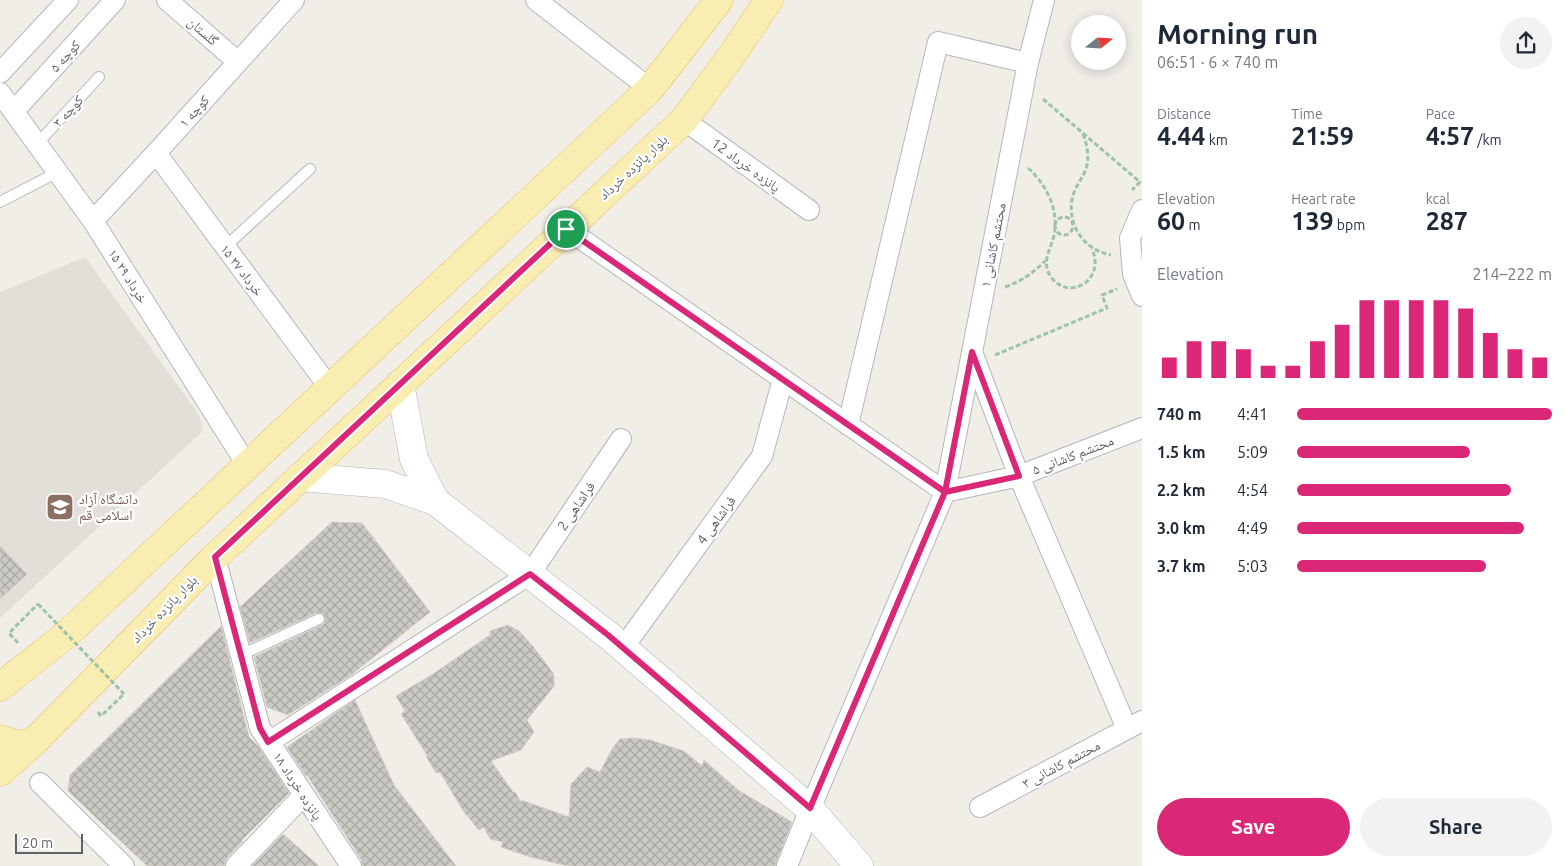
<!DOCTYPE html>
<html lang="en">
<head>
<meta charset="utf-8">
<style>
  :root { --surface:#fff; --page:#f2f2f3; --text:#1f2937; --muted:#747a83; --accent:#db2777 }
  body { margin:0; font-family:Ubuntu,"Noto Naskh Arabic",sans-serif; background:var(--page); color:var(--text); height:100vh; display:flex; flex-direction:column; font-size:19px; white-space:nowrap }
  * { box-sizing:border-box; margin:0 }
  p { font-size:16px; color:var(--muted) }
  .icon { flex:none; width:28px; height:28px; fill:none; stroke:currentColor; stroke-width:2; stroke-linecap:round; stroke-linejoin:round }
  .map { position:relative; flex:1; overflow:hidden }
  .side { display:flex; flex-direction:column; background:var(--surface); width:425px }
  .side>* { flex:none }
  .needle { width:32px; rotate:72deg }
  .buttons { position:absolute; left:1071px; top:15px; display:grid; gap:10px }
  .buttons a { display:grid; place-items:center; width:55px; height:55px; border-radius:50%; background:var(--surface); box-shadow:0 2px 12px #0003; font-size:25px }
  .scale { position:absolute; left:15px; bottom:12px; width:68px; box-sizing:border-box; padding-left:5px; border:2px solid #5f6266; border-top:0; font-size:14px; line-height:18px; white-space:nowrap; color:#5f6266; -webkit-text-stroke:4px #fff; paint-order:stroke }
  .pin { position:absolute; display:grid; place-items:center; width:42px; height:42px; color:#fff; margin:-21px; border:2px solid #fff; border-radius:50%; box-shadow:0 1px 5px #0007 }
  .round { display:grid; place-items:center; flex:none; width:52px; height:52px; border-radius:26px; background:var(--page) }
  .summary { display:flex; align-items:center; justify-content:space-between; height:85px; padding:0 15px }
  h1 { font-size:28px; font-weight:700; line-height:38px }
  .figures { display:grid; grid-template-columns:repeat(3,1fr); gap:8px; height:85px; padding:5px 15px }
  .figures div { display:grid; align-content:center }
  .figures b { font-size:25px; font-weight:700 }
  .figures small { font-size:14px; font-weight:400 }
  .figures p { font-size:14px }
  .chart { height:140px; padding:10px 15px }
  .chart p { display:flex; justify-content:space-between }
  .chart svg { width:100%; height:90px; margin-top:5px; stroke:var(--accent); stroke-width:6 }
  .primary-button { display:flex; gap:10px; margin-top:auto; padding:10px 15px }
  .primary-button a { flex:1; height:58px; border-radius:30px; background:var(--accent); color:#fff; font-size:20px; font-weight:700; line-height:58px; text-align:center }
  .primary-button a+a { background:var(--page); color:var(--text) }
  ul { padding:0 15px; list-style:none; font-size:16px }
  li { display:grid; grid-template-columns:80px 60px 1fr; align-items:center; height:38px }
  li i { height:12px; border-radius:6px; background:var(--accent) }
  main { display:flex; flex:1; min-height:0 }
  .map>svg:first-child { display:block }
  .education { fill:#e2dfd8 }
  .building { fill:url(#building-cross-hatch); stroke:#d4cfc6 }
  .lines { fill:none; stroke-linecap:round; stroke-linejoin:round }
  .lane-casing { stroke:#b4b7bb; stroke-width:12 }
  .street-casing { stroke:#b4b7bb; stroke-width:22 }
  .secondary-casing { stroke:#b3b6bb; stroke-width:29 }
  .primary-casing { stroke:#e9c167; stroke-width:29 }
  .path { stroke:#9ec3a8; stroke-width:3; stroke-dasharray:5 2.5; stroke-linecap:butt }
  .lane { stroke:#fff; stroke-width:10 }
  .street { stroke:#fff; stroke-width:20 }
  .secondary { stroke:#fff; stroke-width:28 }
  .primary { stroke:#faedb2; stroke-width:28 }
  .path-bridge { stroke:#9ec3a8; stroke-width:3; stroke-dasharray:5 2.5; stroke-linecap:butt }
  .route-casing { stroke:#fff; stroke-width:10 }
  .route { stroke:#db2777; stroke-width:6 }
  .labels { text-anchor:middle; stroke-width:4.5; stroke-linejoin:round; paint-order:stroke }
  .street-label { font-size:14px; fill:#5f6266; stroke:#fff }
  .education-label { font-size:14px; fill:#785e54; stroke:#fff; text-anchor:start }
</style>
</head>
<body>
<main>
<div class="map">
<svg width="1142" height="866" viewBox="0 0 1142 866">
  <defs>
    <pattern id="building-cross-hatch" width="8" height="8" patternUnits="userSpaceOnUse" patternTransform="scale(1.25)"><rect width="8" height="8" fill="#cbc9c4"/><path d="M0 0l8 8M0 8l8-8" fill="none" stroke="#a8a7a3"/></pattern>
  </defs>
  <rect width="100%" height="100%" fill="#f0eee7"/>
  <path class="education" d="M85 257 199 415 203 431 0 618V292Z"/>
  <path class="building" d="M332 522 362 523 430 612 351 675 288 715 267 707 254 657 322 625 325 623V617L323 613H316L250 643 240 607Z
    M0 546 27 574 0 599Z
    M508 625 519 631 532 645 553 673 554 678V686L527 720 534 732 521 750 491 761 513 792 516 793 520 801H524L569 817 571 784 587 767 600 772 612 749 620 739 633 738 650 740 684 751 702 766 704 760 738 790 792 822 775 866H568L530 857 501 847 503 842 490 839 484 827 479 830 464 812 440 772 436 773 426 756 427 755 401 714 405 711 396 696 433 674 490 635V631Z
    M221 626 249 737 258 746 289 793 241 841H243L227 858 224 866H147L68 791 70 775Z
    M355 700 394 785 456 866H363L361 859 307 775 306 776 287 747Z
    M282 835H284L319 866H252Z"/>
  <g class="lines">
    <defs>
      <path id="lane" d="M37 144 99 77
        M0 202 58 172
        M225 247 310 169
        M241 655 319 619"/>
      <path id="street" d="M167 0 238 62
        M536 0 650 89
        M0 73 68 0
        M0 93 93 221 247 465
        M14 111 115 0
        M684 120 809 210
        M156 153 329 387
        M1142 210 1130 238 1133 274 1142 296
        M93 221 156 153 294 0
        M567 229 945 492
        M972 352 1019 476 1127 729
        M848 425 938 42 1028 63
        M945 492 1019 476 1142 428
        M215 557 260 728 351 866
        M623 648 762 456 783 379
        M269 742 530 574 621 439
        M40 783 124 866
        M980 807 1142 721
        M236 866 304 795
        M787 866 810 809 945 492 1028 63 1044 0"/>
      <path id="secondary" d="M400 384 414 459 435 501
        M300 477 385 484 435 501 608 635 810 809 859 866"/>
      <path id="primary" d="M0 687 67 634 650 89 719 0
        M0 739 18 745 35 741
        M0 772 35 741 215 557 684 120 734 52 769 0"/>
    </defs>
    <use href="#lane" class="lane-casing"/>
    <use href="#street" class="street-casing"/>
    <use href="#secondary" class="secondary-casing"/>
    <use href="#primary" class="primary-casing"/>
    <path class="path" d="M1043 99 1140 182 1132 190
      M1083 134C1087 145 1089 154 1087 165 1085 175 1079 181 1075 190 1063 218 1081 250 1111 255
      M1028 168C1045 183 1057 206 1055 229 1054 246 1039 261 1051 277 1069 302 1106 280 1092 249
      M1055 226a9 9 0 1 1 18 0a9 9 0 1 1-18 0Z
      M1005 287C1022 281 1033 273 1045 261
      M995 355 1107 308 1102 295 1117 289
      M18 643 9 633 38 604
      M98 712 101 716 124 694"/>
    <use href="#lane" class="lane"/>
    <use href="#street" class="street"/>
    <use href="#secondary" class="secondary"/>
    <use href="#primary" class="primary"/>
    <path class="path-bridge" d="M38 604 124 694"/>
  </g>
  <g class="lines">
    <defs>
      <path id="route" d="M566 229 215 557 260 728 268 742 530 574 608 635 810 808 945 492 972 352 1019 476 945 492 566 229"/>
    </defs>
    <use href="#route" class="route-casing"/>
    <use href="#route" class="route"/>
  </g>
  <defs>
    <symbol id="university-square" viewBox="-11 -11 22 22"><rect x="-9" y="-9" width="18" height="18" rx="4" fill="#8d6e63" stroke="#fff"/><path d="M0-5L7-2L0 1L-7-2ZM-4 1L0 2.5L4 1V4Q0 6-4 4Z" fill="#fff"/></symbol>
  </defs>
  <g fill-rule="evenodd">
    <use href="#university-square" x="44" y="491" width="32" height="32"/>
  </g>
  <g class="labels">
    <g class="street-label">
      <text transform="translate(203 31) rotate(41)" y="5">گلستان</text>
      <text transform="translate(65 56) rotate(-48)" y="5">کوچه ۵</text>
      <text transform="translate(68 111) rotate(-47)" y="5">کوچه ۳</text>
      <text transform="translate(194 111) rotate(-48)" y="5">کوچه ۱</text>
      <text transform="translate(746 165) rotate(36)" y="5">پانزده خرداد 12</text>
      <text transform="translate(633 167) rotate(-43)" y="5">بلوار پانزده خرداد</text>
      <text transform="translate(993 245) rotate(-79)" y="5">محتشم کاشانی ۱</text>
      <text transform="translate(242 270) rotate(53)" y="5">۱۵ خرداد ۲۷</text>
      <text transform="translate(128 276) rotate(58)" y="5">۱۵ خرداد ۲۹</text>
      <text transform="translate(1073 455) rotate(-21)" y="5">محتشم کاشانی ۵</text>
      <text transform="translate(576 506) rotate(-56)" y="5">فراشاهی 2</text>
      <text transform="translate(716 520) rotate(-54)" y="5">فراشاهی 4</text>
      <text transform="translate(164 609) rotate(-46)" y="5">بلوار پانزده خرداد</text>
      <text transform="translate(1061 764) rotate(-28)" y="5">محتشم کاشانی ۳</text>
      <text transform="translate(298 786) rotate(57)" y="5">پانزده خرداد ۱۸</text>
    </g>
    <g class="education-label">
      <text x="79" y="504">دانشگاه آزاد<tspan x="79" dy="16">اسلامی قم</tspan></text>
    </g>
  </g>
</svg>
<div class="buttons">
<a><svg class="needle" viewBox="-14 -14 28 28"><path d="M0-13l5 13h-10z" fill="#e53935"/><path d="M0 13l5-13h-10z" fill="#747a83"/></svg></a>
</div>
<div class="scale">20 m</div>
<div class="pin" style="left:566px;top:229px;background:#1e9e55"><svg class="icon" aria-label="arrive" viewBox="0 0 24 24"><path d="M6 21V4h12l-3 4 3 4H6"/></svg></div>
</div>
<section class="side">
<div class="summary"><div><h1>Morning run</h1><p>06:51 · 6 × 740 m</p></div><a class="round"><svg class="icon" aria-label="share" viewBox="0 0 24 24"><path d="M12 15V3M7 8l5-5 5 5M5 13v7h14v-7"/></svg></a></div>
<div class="figures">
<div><p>Distance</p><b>4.44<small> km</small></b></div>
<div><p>Time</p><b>21:59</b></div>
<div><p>Pace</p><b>4:57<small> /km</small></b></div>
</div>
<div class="figures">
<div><p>Elevation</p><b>60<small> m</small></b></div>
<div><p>Heart rate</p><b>139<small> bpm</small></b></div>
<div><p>kcal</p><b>287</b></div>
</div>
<div class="chart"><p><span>Elevation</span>214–222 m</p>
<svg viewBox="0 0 160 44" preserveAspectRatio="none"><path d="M5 44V34M15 44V26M25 44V26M35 44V30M45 44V38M55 44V38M65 44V26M75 44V18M85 44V6M95 44V6M105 44V6M115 44V6M125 44V10M135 44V22M145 44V30M155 44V34"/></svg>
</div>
<ul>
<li><b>740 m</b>4:41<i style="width:100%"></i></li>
<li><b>1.5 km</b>5:09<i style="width:68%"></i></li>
<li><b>2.2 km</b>4:54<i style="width:84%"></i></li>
<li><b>3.0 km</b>4:49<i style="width:89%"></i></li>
<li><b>3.7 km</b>5:03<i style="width:74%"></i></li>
</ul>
<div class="primary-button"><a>Save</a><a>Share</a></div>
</section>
</main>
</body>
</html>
